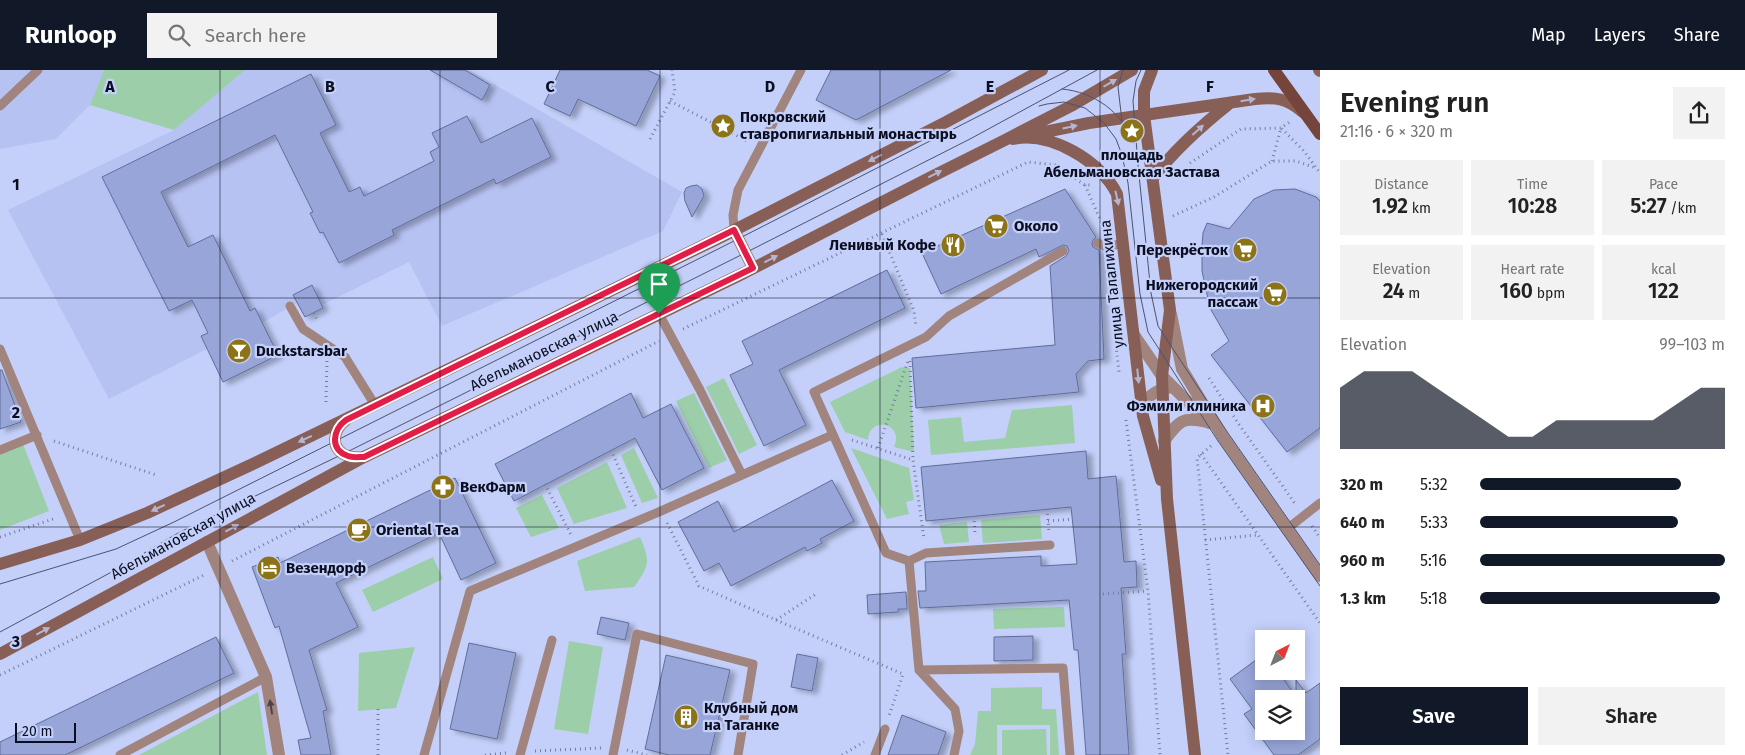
<!DOCTYPE html>
<html lang="en">
<head>
<meta charset="utf-8">
<style>
  :root { --surface:#fff; --page:#f2f2f2; --text:#222; --muted:#767676; --accent:#111827 }
  body { margin:0; font-family:"Fira Sans",sans-serif; background:var(--page); color:var(--text); height:100vh; display:flex; flex-direction:column; font-size:19px; white-space:nowrap }
  * { box-sizing:border-box; margin:0 }
  p { font-size:16px; color:var(--muted) }
  .icon { flex:none; width:28px; height:28px; fill:none; stroke:currentColor; stroke-width:2; stroke-linecap:round; stroke-linejoin:round }
  .map { position:relative; flex:1; overflow:hidden }
  .side { display:flex; flex-direction:column; background:var(--surface); width:425px }
  .side>* { flex:none }
  .needle { width:32px; rotate:42deg }
  .buttons { position:absolute; left:1255px; top:560px; display:grid; gap:10px }
  .buttons a { display:grid; place-items:center; width:50px; height:50px; border-radius:0px; background:var(--surface); box-shadow:0 2px 12px #0003; font-size:25px }
  .scale { position:absolute; left:15px; bottom:12px; width:61px; box-sizing:border-box; padding-left:5px; border:2px solid #0a0e20; border-top:0; font-size:14px; line-height:18px; white-space:nowrap; color:#0a0e20; -webkit-text-stroke:4px #c4d0fa; paint-order:stroke }
  .pin { position:absolute; display:grid; place-items:center; width:42px; height:42px; color:#fff; margin:-51px -21px; border-radius:50% 50% 50% 0; rotate:-45deg; box-shadow:0 0 5px #0007 }
  .pin .icon { rotate:45deg }
  .round { display:grid; place-items:center; flex:none; width:52px; height:52px; border-radius:0px; background:var(--page) }
  .overview { display:flex; align-items:center; justify-content:space-between; height:85px; padding:0 20px }
  h1 { font-size:28px; font-weight:600; line-height:38px }
  .metrics { display:grid; grid-template-columns:repeat(3,1fr); gap:8px; height:85px; padding:5px 20px }
  .metrics div { display:grid; align-content:center; border-radius:0px; background:var(--page); text-align:center }
  .metrics b { font-size:21px; font-weight:600 }
  .metrics small { font-size:14px; font-weight:400 }
  .metrics p { font-size:14px }
  .chart { height:140px; padding:10px 20px }
  .chart p { display:flex; justify-content:space-between }
  .chart svg { width:100%; height:90px; margin-top:5px; fill:var(--accent); opacity:.7 }
  .button { display:flex; gap:10px; margin-top:auto; padding:10px 20px }
  .button a { flex:1; height:58px; border-radius:0px; background:var(--accent); color:#fff; font-size:20px; font-weight:600; line-height:58px; text-align:center }
  .button a+a { background:var(--page); color:var(--text) }
  ul { padding:0 20px; list-style:none; font-size:16px }
  li { display:grid; grid-template-columns:80px 60px 1fr; align-items:center; height:38px }
  li i { height:12px; border-radius:6px; background:var(--accent) }
  header { display:flex; align-items:center; gap:30px; box-sizing:border-box; height:70px; padding:0 25px; background:var(--accent); color:#fff }
  header strong { font-size:24px }
  nav { display:flex; gap:28px; margin-inline-start:auto; font-size:18px }
  .search { width:350px; height:45px; background:var(--page); display:flex; align-items:center; gap:12px; box-sizing:border-box; padding:0 18px; border-radius:0px; color:var(--muted); font-size:19px }
  main { display:flex; flex:1; min-height:0 }
  .map>svg:first-child { display:block }
  .built { fill:#b6c2f2 }
  .green { fill:#9ccfa9 }
  .building { fill:#97a5d8; stroke:#616d9c; fill-rule:evenodd; filter:url(#shadow) }
  .lines { fill:none; stroke-linecap:round; stroke-linejoin:round }
  .path { stroke:#747d9d; stroke-width:3; stroke-dasharray:1 4; stroke-linecap:butt }
  .lane { stroke:#a1847e; stroke-width:9 }
  .street { stroke:#a1847e; stroke-width:12 }
  .secondary { stroke:#885f56; stroke-width:12 }
  .primary { stroke:#75443a; stroke-width:12 }
  .tram { stroke:#4c536e; stroke-width:1 }
  .oneway { fill:#b5b4d1 }
  .oneway2 { fill:#4e434a }
  .route-casing { stroke:#fff; stroke-width:10 }
  .route { stroke:#e11d48; stroke-width:6 }
  .grid { fill:none; stroke:#0a0e20; stroke-width:1; stroke-opacity:0.55 }
  .labels { text-anchor:middle; stroke-width:4.5; stroke-linejoin:round; paint-order:stroke }
  .poi-label { font-size:15px; font-weight:bold; fill:#0a0e20; stroke:#c4d0fa; text-anchor:start }
  .street-label { font-size:15px; fill:#0a0e20; stroke:#c4d0fa }
  .grid-label { font-size:16px; text-anchor:middle; font-weight:bold; fill:#0a0e20; stroke:#c4d0fa; stroke-width:4.5; stroke-linejoin:round; paint-order:stroke }
</style>
</head>
<body>
<header>
<strong>Runloop</strong>
<div class="search"><svg class="icon" aria-label="search" viewBox="0 0 24 24"><circle cx="10" cy="10" r="6"/><path d="M15 15l6 6"/></svg>Search here</div>
<nav><a>Map</a><a>Layers</a><a>Share</a></nav>
</header>
<main>
<div class="map">
<svg width="1320" height="685" viewBox="0 0 1320 685">
  <defs>
    <filter id="shadow"><feDropShadow dx="5.5" dy="3" stdDeviation="2.5" flood-color="#0004"/></filter>
  </defs>
  <rect width="100%" height="100%" fill="#c4d0fa"/>
  <path class="built" d="M0 0H104L90 35 56 69 0 79Z
    M245 0H469L682 122 663 161 442 256 409 192 322 235 324 238 305 247 297 233 262 253 255 238 202 266 207 279 109 329 8 140 174 60Z"/>
  <path class="green" d="M104 0H245L174 60 90 35Z
    M902 297 910 298 914 382 894 377C905 353 869 345 868 370L845 362 830 332Z
    M724 308 757 375 739 384 706 317Z
    M694 323 727 390 709 398 676 331Z
    M1072 335 1075 373 931 385 928 350 961 347 964 372 1005 368 1012 340Z
    M23 374 49 441 0 460V384Z
    M634 378 658 428 642 433 621 385Z
    M851 378 909 398 914 430 906 432 909 444 887 449Z
    M607 392 627 438 574 454 557 418Z
    M542 425 559 458 531 467 516 438Z
    M1040 445 1042 469 983 473 981 450Z
    M967 452 969 472 944 474 939 455Z
    M640 467C651 492 649 496 634 517L585 521 577 491Z
    M433 487 443 509 373 542 362 520Z
    M1064 537 1065 557 994 559 993 539Z
    M569 571 603 577 588 664 554 659Z
    M415 577 396 638 358 641 359 583Z
    M1042 617V639H1056L1059 685H1050V655H997V685H970L975 674 978 641H991V618Z
    M258 622 267 685H139Z
    M1046 659 1047 685H1002V660Z"/>
  <path class="building" d="M430 0H465L490 15 482 30Z
    M560 0H647L660 6 636 56 578 29 570 46 544 34Z
    M831 0H951L856 50 816 30Z
    M311 4 336 55 320 63 349 122 360 117 364 126 434 91 430 82 439 77 432 63 467 46 481 73 532 48 551 87 496 114 494 109 392 160 394 165 339 193 323 162 320 163 310 143 313 142 275 65 161 122 188 177 213 165 250 241 255 238 278 285 223 312 201 266 208 263 192 230 169 241 102 107Z
    M697 115 702 119 704 126 692 147 685 131 684 123 686 118 691 116Z
    M1065 119 1096 167 1093 170 1092 174 1093 177 1099 180 1104 289 1088 291 1076 304 1079 322 916 338 912 288 1055 275 1050 196 1066 186 1069 181 1067 176 1063 175 1039 187 1036 179 941 224 922 183Z
    M1295 119 1316 127 1320 131V358L1287 382 1211 285 1229 271 1210 238 1202 201V175L1203 163 1207 153 1229 159 1254 129 1274 120Z
    M887 200 905 238 779 300 806 355 764 376 730 305 753 294 742 271Z
    M312 215 323 238 305 247 293 225Z
    M0 300H2L3 303 21 352 0 359Z
    M631 323 643 348 671 334 704 398 662 420 635 368 514 431 495 394Z
    M1086 381 1088 409 1116 406 1124 492 1136 491 1137 517 1121 518 1126 584H1122L1129 685H1086L1078 580H1074L1069 530 920 538 918 521H926L925 492 1041 486V496L1077 494 1071 437 926 451 921 397Z
    M455 408 496 493 461 510 439 463 336 513 358 557 309 580 327 640 323 641 331 685H301L298 670 311 668 279 556 275 558 252 497 278 487 280 493Z
    M832 410 854 451 820 469 822 473 807 481 805 477 731 516 719 493 704 501 678 452 718 431 734 462Z
    M906 522 907 539H898V542L868 544 867 525Z
    M601 547 629 553 625 570 597 564Z
    M1033 566V590L994 591V567Z
    M216 567 234 603 65 685H0V672Z
    M469 573 516 583 497 669 450 659Z
    M797 584 818 588 812 621 791 617Z
    M1264 584V601H1278L1296 627V610L1306 623 1320 613V669L1298 685H1274L1244 644 1252 639 1230 609ZM1264 629H1296V661H1264Z
    M666 585 730 600 710 685H669L645 679Z
    M902 645 946 662 938 685H888Z"/>
  <g class="lines">
    <path class="path" d="M670 31 749 72
      M650 69 675 22 672 0
      M1272 91 1281 58 1304 81 1320 103
      M1190 93 1241 59 1281 58 1291 51
      M1085 115 1103 156
      M1173 146 1214 127 1272 91H1296L1316 98
      M882 164 914 241 916 257
      M1112 241 1119 302
      M314 243 318 252
      M683 259 1028 92 1055 95 1085 115H1092
      M910 291 913 390
      M1209 308 1238 353 1296 435
      M326 332 327 291
      M1126 350 1148 521 1160 685
      M852 370 913 390 924 469
      M54 371 156 405
      M1211 376 1197 388 1228 685
      M878 378 908 291
      M611 380 636 437
      M1201 384 1320 553
      M545 414 571 465
      M1047 439 1049 462
      M974 446 975 465
      M1048 451 1073 449
      M667 453 699 516 776 550 816 524
      M1312 456 1320 468
      M0 467 56 448
      M1205 470 1257 465
      M232 491 659 271
      M1103 524 1148 521
      M776 550 903 604 889 646
      M0 605 204 505
      M627 680 647 685
      M535 681 601 678
      M378 685V639
      M485 685 506 683
      M842 685 864 672"/>
    <path class="lane" d="M0 36 38 0
      M734 160 733 145 738 120 801 0
      M1098 173 1104 176 1124 174
      M290 236 303 259 345 287 375 335
      M659 244 700 320 742 405
      M0 279 80 470
      M0 380 37 365
      M1287 459 1320 433
      M1050 475 926 483 909 491 886 483 814 322 926 267 949 246 1063 181
      M909 491 919 600 1063 598 1070 685
      M919 600 955 639 959 661 954 685
      M120 685 266 607
      M424 685 470 521 661 441 832 365
      M520 685 552 570
      M613 685 637 564 753 594 738 685
      M875 685 885 659"/>
    <path class="street" d="M734 160 753 198
      M1171 244 1182 299 1223 367 1320 506
      M1134 265 1162 306 1209 353
      M1141 335C1150 325 1158 319 1171 317
      M346 350C333 359 329 380 348 386 353 388 359 387 364 387
      M1164 371C1179 351 1182 346 1207 352
      M207 472 266 607 279 685"/>
    <path class="secondary" d="M1152 0 1144 21V45L1170 240 1162 306 1167 429 1195 685
      M1319 0 1320 1
      M1030 65 1089 53 1255 29C1276 27 1286 28 1303 42
      M1013 69C1050 61 1101 91 1117 124L1143 346 1161 410
      M1153 108C1175 79 1201 56 1230 33
      M0 494 80 470 147 443 255 393 721 167 946 52 1042 0
      M0 584 364 387 744 203 931 107 1005 70 1071 36 1132 0"/>
    <path class="primary" d="M1274 0 1320 64"/>
    <path class="tram" d="M1141 0 1136 11 1133 31 1138 95 1151 223 1158 256 1228 363 1320 495
      M1062 19C1094 22 1123 42 1133 73
      M1039 36 1047 34 1064 32 1085 38 1104 53 1116 69 1122 85 1128 113 1140 224 1148 262 1218 371 1320 516
      M1122 51 1118 17 1123 0
      M0 514 116 479 174 452 738 169 1069 0
      M0 562 119 498 178 463 343 384 745 183 970 69 1097 0"/>
  </g>
  <defs><path id="oneway-solid" d="M-6-.8H1V-3.2L6.5 0L1 3.2V.8H-6Z" transform="scale(1.25)"/></defs>
  <g class="oneway">
    <use href="#oneway-solid" transform="translate(1110 13) rotate(-30)"/>
    <use href="#oneway-solid" transform="translate(1248 30) rotate(-9)"/>
    <use href="#oneway-solid" transform="translate(1070 57) rotate(-12)"/>
    <use href="#oneway-solid" transform="translate(1198 60) rotate(-42)"/>
    <use href="#oneway-solid" transform="translate(875 88) rotate(153)"/>
    <use href="#oneway-solid" transform="translate(935 104) rotate(-27)"/>
    <use href="#oneway-solid" transform="translate(1117 128) rotate(77)"/>
    <use href="#oneway-solid" transform="translate(771 189) rotate(-27)"/>
    <use href="#oneway-solid" transform="translate(1138 306) rotate(84)"/>
    <use href="#oneway-solid" transform="translate(305 369) rotate(155)"/>
    <use href="#oneway-solid" transform="translate(158 438) rotate(155)"/>
    <use href="#oneway-solid" transform="translate(232 458) rotate(-28)"/>
    <use href="#oneway-solid" transform="translate(43 561) rotate(-28)"/>
  </g>
  <use class="oneway2" href="#oneway-solid" transform="translate(271 637) rotate(-99)"/>
  <g class="lines">
    <defs>
      <path id="route" d="M734 160 753 198 364 387C359 387 353 388 348 386 329 380 333 359 346 350Z"/>
    </defs>
    <use href="#route" class="route-casing"/>
    <use href="#route" class="route"/>
  </g>
  <path class="grid" d="M220 0V685M440 0V685M660 0V685M880 0V685M1100 0V685M0 228H1320M0 457H1320"/>
  <defs>
    <symbol id="sight-disc" viewBox="-11 -11 22 22"><circle r="9.5" fill="#8c7317" stroke="#c4d0fa"/><path d="M0-6L1.8-2.2L6-1.7L2.9 1.2L3.7 5.4L0 3.3L-3.7 5.4L-2.9 1.2L-6-1.7L-1.8-2.2Z" fill="#fff"/></symbol>
    <symbol id="supermarket-disc" viewBox="-11 -11 22 22"><circle r="9.5" fill="#8c7317" stroke="#c4d0fa"/><path d="M-6-5.5h2.5l.6 2H6L4.5 2H-2.5L-4.4-4H-6ZM-1.5 3.2a1.3 1.3 0 1 0 .1 0ZM3 3.2a1.3 1.3 0 1 0 .1 0Z" fill="#fff"/></symbol>
    <symbol id="restaurant-disc" viewBox="-11 -11 22 22"><circle r="9.5" fill="#8c7317" stroke="#c4d0fa"/><path d="M-5-6h1v4h1v-4h1v4h1v-4h1v5L-1.5 .5V6h-2V.5L-5-1ZM5-6V6H3V1.5H1.5Q1.5-4 5-6Z" fill="#fff"/></symbol>
    <symbol id="bar-disc" viewBox="-11 -11 22 22"><circle r="9.5" fill="#8c7317" stroke="#c4d0fa"/><path d="M-6-5H6L.8 .8V4.5H3.5V6h-7V4.5H-.8V.8Z" fill="#fff"/></symbol>
    <symbol id="hospital-disc" viewBox="-11 -11 22 22"><circle r="9.5" fill="#8c7317" stroke="#c4d0fa"/><path d="M-5-5h3v3.5h4V-5h3V5h-3V1.5h-4V5h-3Z" fill="#fff"/></symbol>
    <symbol id="pharmacy-disc" viewBox="-11 -11 22 22"><circle r="9.5" fill="#8c7317" stroke="#c4d0fa"/><path d="M-2-6h4v4h4v4h-4v4h-4v-4h-4v-4h4Z" fill="#fff"/></symbol>
    <symbol id="cafe-disc" viewBox="-11 -11 22 22"><circle r="9.5" fill="#8c7317" stroke="#c4d0fa"/><path d="M-5.5-4.5H6V0H3Q3 3.5 0 3.5H-2.5Q-5.5 3.5-5.5 0ZM3-3.2v2h1.7v-2ZM-6 4.5H4V6H-6Z" fill="#fff"/></symbol>
    <symbol id="hotel-disc" viewBox="-11 -11 22 22"><circle r="9.5" fill="#8c7317" stroke="#c4d0fa"/><path d="M-6-4.5h1.5V1H6V5H4.5V3h-9V5H-6ZM-4 0a1.8 1.8 0 1 1 3.6 0ZM.5 0V-2.5h3Q6-2.5 6 0Z" fill="#fff"/></symbol>
    <symbol id="building-disc" viewBox="-11 -11 22 22"><circle r="9.5" fill="#8c7317" stroke="#c4d0fa"/><path d="M-4-6H4V6H1V3H-1V6H-4ZM-2.5-4.3h1.7v1.8h-1.7ZM.8-4.3h1.7v1.8H.8ZM-2.5-1h1.7V.8h-1.7ZM.8-1h1.7V.8H.8Z" fill="#fff"/></symbol>
  </defs>
  <g fill-rule="evenodd">
    <use href="#sight-disc" x="709" y="42" width="28" height="28"/>
    <use href="#sight-disc" x="1118" y="47" width="28" height="28"/>
    <use href="#supermarket-disc" x="982" y="142" width="28" height="28"/>
    <use href="#restaurant-disc" x="939" y="161" width="28" height="28"/>
    <use href="#supermarket-disc" x="1231" y="166" width="28" height="28"/>
    <use href="#supermarket-disc" x="1261" y="210" width="28" height="28"/>
    <use href="#bar-disc" x="225" y="267" width="28" height="28"/>
    <use href="#hospital-disc" x="1249" y="322" width="28" height="28"/>
    <use href="#pharmacy-disc" x="429" y="403" width="28" height="28"/>
    <use href="#cafe-disc" x="345" y="446" width="28" height="28"/>
    <use href="#hotel-disc" x="255" y="484" width="28" height="28"/>
    <use href="#building-disc" x="672" y="633" width="28" height="28"/>
  </g>
  <g class="labels">
    <g class="poi-label">
      <text x="740" y="52">Покровский<tspan x="740" dy="17">ставропигиальный монастырь</tspan></text>
      <text x="1132" y="90" text-anchor="middle">площадь<tspan x="1132" dy="17">Абельмановская Застава</tspan></text>
      <text x="1014" y="161">Около</text>
      <text x="936" y="180" text-anchor="end">Ленивый Кофе</text>
      <text x="1228" y="185" text-anchor="end">Перекрёсток</text>
      <text x="1258" y="220" text-anchor="end">Нижегородский<tspan x="1258" dy="17">пассаж</tspan></text>
      <text x="256" y="286">Duckstarsbar</text>
      <text x="1246" y="341" text-anchor="end">Фэмили клиника</text>
      <text x="460" y="422">ВекФарм</text>
      <text x="376" y="465">Oriental Tea</text>
      <text x="286" y="503">Везендорф</text>
      <text x="704" y="643">Клубный дом<tspan x="704" dy="17">на Таганке</tspan></text>
    </g>
    <g class="street-label">
      <text transform="translate(1112 214) rotate(-96)" y="5">улица Талалихина</text>
      <text transform="translate(544 281) rotate(-26)" y="5">Абельмановская улица</text>
      <text transform="translate(183 466) rotate(-29)" y="5">Абельмановская улица</text>
    </g>
  </g>
  <g class="grid-label">
    <text x="110" y="22">A</text>
    <text x="330" y="22">B</text>
    <text x="550" y="22">C</text>
    <text x="770" y="22">D</text>
    <text x="990" y="22">E</text>
    <text x="1210" y="22">F</text>
    <text x="16" y="120">1</text>
    <text x="16" y="348">2</text>
    <text x="16" y="577">3</text>
  </g>
</svg>
<div class="buttons">
<a><svg class="needle" viewBox="-14 -14 28 28"><path d="M0-13l5 13h-10z" fill="#e53935"/><path d="M0 13l5-13h-10z" fill="#767676"/></svg></a>
<a><svg class="icon" aria-label="layers" viewBox="0 0 24 24"><path d="M12 4l9 5-9 5-9-5zM3 14l9 5 9-5"/></svg></a>
</div>
<div class="scale">20 m</div>
<div class="pin" style="left:659px;top:244px;background:#1e9e55"><svg class="icon" aria-label="arrive" viewBox="0 0 24 24"><path d="M6 21V4h12l-3 4 3 4H6"/></svg></div>
</div>
<section class="side">
<div class="overview"><div><h1>Evening run</h1><p>21:16 · 6 × 320 m</p></div><a class="round"><svg class="icon" aria-label="share" viewBox="0 0 24 24"><path d="M12 15V3M7 8l5-5 5 5M5 13v7h14v-7"/></svg></a></div>
<div class="metrics">
<div><p>Distance</p><b>1.92<small> km</small></b></div>
<div><p>Time</p><b>10:28</b></div>
<div><p>Pace</p><b>5:27<small> /km</small></b></div>
</div>
<div class="metrics">
<div><p>Elevation</p><b>24<small> m</small></b></div>
<div><p>Heart rate</p><b>160<small> bpm</small></b></div>
<div><p>kcal</p><b>122</b></div>
</div>
<div class="chart"><p><span>Elevation</span>99–103 m</p>
<svg viewBox="0 0 160 44" preserveAspectRatio="none"><path d="M0 44V14L10 6L20 6L30 6L40 14L50 22L60 30L70 38L80 38L90 30L100 30L110 30L120 30L130 30L140 22L150 14L160 14V44z"/></svg>
</div>
<ul>
<li><b>320 m</b>5:32<i style="width:82%"></i></li>
<li><b>640 m</b>5:33<i style="width:81%"></i></li>
<li><b>960 m</b>5:16<i style="width:100%"></i></li>
<li><b>1.3 km</b>5:18<i style="width:98%"></i></li>
</ul>
<div class="button"><a>Save</a><a>Share</a></div>
</section>
</main>
</body>
</html>
